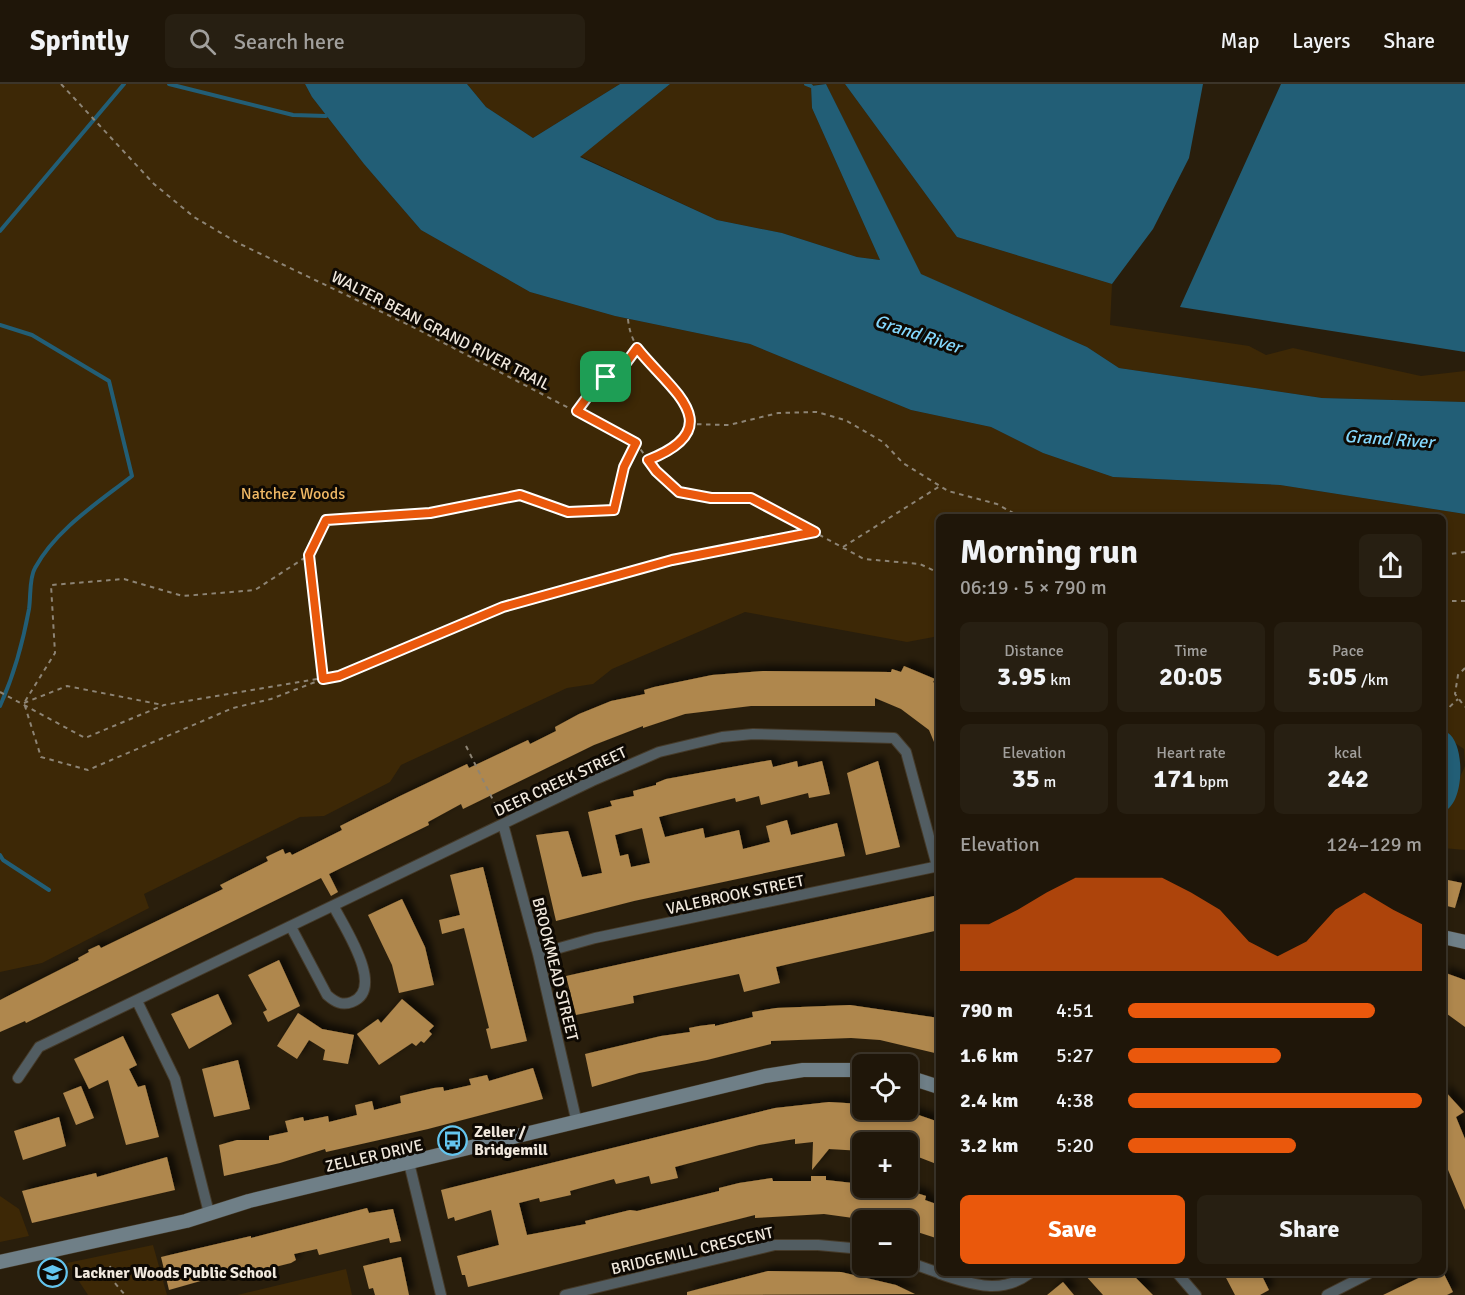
<!DOCTYPE html>
<html lang="en">
<head>
<meta charset="utf-8">
<style>
  :root { --surface:#1f1609; --page:#271f12; --text:#f1f3f6; --muted:#a19f9c; --line:#3c352a; --accent:#ea580c }
  body { margin:0; font-family:Signika,sans-serif; background:var(--page); color:var(--text); height:100vh; display:flex; flex-direction:column; font-size:22px; white-space:nowrap }
  * { box-sizing:border-box; margin:0 }
  p { font-size:20px; color:var(--muted) }
  .icon { flex:none; width:33px; height:33px; fill:none; stroke:currentColor; stroke-width:2; stroke-linecap:round; stroke-linejoin:round }
  .map { position:relative; flex:1; overflow:hidden }
  .details { position:absolute; left:936px; top:430px; width:510px; height:762px; display:flex; flex-direction:column; background:var(--surface); border-radius:9px; box-shadow:0 3px 9px #0003,0 0 0 2px var(--line) }
  .details>* { flex:none }
  .buttons { position:absolute; left:852px; top:970px; display:grid; gap:12px }
  .buttons a { display:grid; place-items:center; width:66px; height:66px; border-radius:9px; background:var(--surface); box-shadow:0 3px 9px #0003,0 0 0 2px var(--line); font-size:30px }
  .pin { position:absolute; display:grid; place-items:center; width:51px; height:51px; color:#fff; margin:-26px; border-radius:12px; box-shadow:0 3px 9px #0006 }
  .round { display:grid; place-items:center; flex:none; width:63px; height:63px; border-radius:9px; background:var(--page) }
  .overview { display:flex; align-items:center; justify-content:space-between; height:102px; padding:0 24px }
  h1 { font-size:33px; font-weight:800; line-height:45px }
  .stats { display:grid; grid-template-columns:repeat(3,1fr); gap:9px; height:102px; padding:6px 24px }
  .stats div { display:grid; align-content:center; border-radius:9px; background:var(--page); text-align:center }
  .stats b { font-size:26px; font-weight:800 }
  .stats small { font-size:16px; font-weight:400 }
  .stats p { font-size:16px }
  .chart { height:168px; padding:12px 24px }
  .chart p { display:flex; justify-content:space-between }
  .chart svg { width:100%; height:108px; margin-top:6px; fill:var(--accent); opacity:.7 }
  .action { display:flex; gap:12px; margin-top:auto; padding:12px 24px }
  .action a { flex:1; height:69px; border-radius:9px; background:var(--accent); color:#fff; font-size:24px; font-weight:800; line-height:69px; text-align:center }
  .action a+a { background:var(--page); color:var(--text) }
  ul { padding:0 24px; list-style:none; font-size:20px }
  li { display:grid; grid-template-columns:96px 72px 1fr; align-items:center; height:45px }
  li i { height:15px; border-radius:8px; background:var(--accent) }
  header { display:flex; align-items:center; gap:36px; box-sizing:border-box; height:84px; padding:0 30px; background:var(--surface); border-bottom:2px solid var(--line) }
  header strong { font-size:28px }
  nav { display:flex; gap:33px; margin-inline-start:auto; font-size:21px }
  .search { width:420px; height:54px; background:var(--page); display:flex; align-items:center; gap:15px; box-sizing:border-box; padding:0 21px; border-radius:9px; color:var(--muted); font-size:22px }
  .map>svg:first-child { display:block }
  .green { fill:#3d2806 }
  .water { fill:#225e76 }
  .lines { fill:none; stroke-linecap:round; stroke-linejoin:round }
  .stream { stroke:#225e76; stroke-width:4 }
  .building { fill:#af874d; fill-rule:evenodd; filter:url(#shadow) }
  .street-casing { stroke:#453a29; stroke-width:12 }
  .secondary-casing { stroke:#453a29; stroke-width:15 }
  .path { stroke:#8d8475; stroke-width:2; stroke-dasharray:4.5 4.5; stroke-linecap:butt }
  .street { stroke:#525d62; stroke-width:10 }
  .secondary { stroke:#6f7f87; stroke-width:14 }
  .route-casing { stroke:#fff; stroke-width:12 }
  .route { stroke:#ea580c; stroke-width:8 }
  .labels { text-anchor:middle; stroke-width:6; stroke-linejoin:round; paint-order:stroke }
  .street-label { font-size:16px; fill:#f0e8dd; stroke:#0e0903 }
  .park-label { font-size:16px; fill:#f0b864; stroke:#0e0903 }
  .poi-label { font-size:16px; font-weight:bold; fill:#f0e8dd; stroke:#0e0903; text-anchor:start }
  .water-label { font-size:18px; font-style:italic; fill:#84d8fd; stroke:#0e0903 }
</style>
</head>
<body>
<header>
<strong>Sprintly</strong>
<div class="search"><svg class="icon" aria-label="search" viewBox="0 0 24 24"><circle cx="10" cy="10" r="6"/><path d="M15 15l6 6"/></svg>Search here</div>
<nav><a>Map</a><a>Layers</a><a>Share</a></nav>
</header>
<div class="map">
<svg width="1465" height="1211" viewBox="0 0 1465 1211">
  <defs>
    <filter id="shadow"><feDropShadow dx="5.5" dy="-5.5" stdDeviation="3" flood-color="#0009"/></filter>
  </defs>
  <rect width="100%" height="100%" fill="#291e0c"/>
  <path class="green" d="M0 0H305L312 13 364 80 421 146 530 208 615 232 750 260 911 326 991 343 1043 369 1113 393 1280 401 1465 430V766L1443 764V725L1445 727 1465 682 1464 665 1443 651V434H939V552L907 558 745 528 612 585 593 600 567 604 401 681 390 698 324 732 300 733 144 810 149 824 42 879 0 888Z
    M467 0H620L533 54 486 23Z
    M670 0H823L811 2 812 24 880 176 857 173 782 149 717 136 580 72Z
    M826 0H845L957 153 1112 200 1110 241 1249 262 1266 271 1293 264 1421 292 1465 287V318L1322 314 1119 284 1087 263 920 190Z
    M0 1112 19 1125 29 1152 0 1158Z
    M153 1161 167 1211H88L67 1179Z
    M346 1185 352 1211H237Z"/>
  <path class="water" d="M305 0H467L486 23 533 54 620 0H670L580 73 717 136 782 149 857 173 880 176 812 24 811 2 826 0 921 190 1087 263 1119 284 1322 314 1465 318V430L1280 401 1113 393 1043 369 991 343 911 326 750 260 615 232 530 208 421 146 364 80 312 13Z
    M845 0H1203L1189 74 1153 145 1112 200 957 153Z
    M1281 0H1465V268L1180 223Z
    M1448 649C1465 660 1465 717 1445 727L1443 725V651Z"/>
  <g class="lines">
    <path class="stream" d="M169 0 293 31 326 32
      M806 0 811 2
      M0 147 124 0
      M0 241 32 251 109 297 132 392C99 418 56 445 35 484 29 494 31 512 29 525 23 558 14 591 0 622
      M0 771 3 776 49 806"/>
  </g>
  <path class="building" d="M904 582 935 595 933 598 939 602V670L929 646 901 625 875 614V622H751L685 630 643 644V642L594 661 463 725 461 720 428 738 429 741 329 790 338 808 331 812 321 794 26 939 25 937 0 948V916L79 876 78 874 89 868 88 866 99 861 101 864 223 805 220 801 268 777 266 773 283 765 285 770 290 768 292 771 342 746 340 742 400 712 467 680 469 684 528 656 530 660 556 647 555 643 579 630 611 617 645 610 644 606 654 603 712 591 763 587 891 588 892 585 901 588Z
    M771 676 773 683 797 677 798 683 822 677 830 710 809 714 808 709 761 721 759 712 736 718 735 714 659 733 665 753 703 744 705 754 739 746 743 765 770 758 766 742 787 736 791 751 837 739 845 772 634 817 556 837 536 751 568 747 582 793 602 789 588 728 612 722 610 717 634 712 633 707 656 701V699L666 695ZM642 744 650 779 631 783 628 770 620 772 615 751Z
    M878 677 900 763 866 771 847 689Z
    M483 783 527 957 491 965 486 945 489 944 464 844 442 850 439 836 460 831 450 791Z
    M1448 796 1462 799 1455 824 1443 821Z
    M934 812H939V846L776 883 780 899 744 908 739 890 633 912 634 919 576 931 566 892Z
    M402 815 425 863 434 901 399 909 392 881 368 831Z
    M279 876 300 922 268 938 263 928 267 926 248 891Z
    M1443 888 1465 896V943L1443 927Z
    M218 910 232 940 189 965 171 930Z
    M402 915 434 942 429 947 432 950 424 959 421 957 416 962 412 959 379 981 357 950 378 935 381 939Z
    M850 921 939 934V970L880 956 851 954 771 957V960L707 976 639 989 592 1003 585 970 661 952 690 948 689 944 699 942 715 940V942L753 933 752 928 776 924Z
    M298 929 322 945 354 951 348 980 323 976 325 966 309 956 297 975 277 962Z
    M123 952 137 981 129 985 138 1003 145 1001 159 1053 126 1061 108 996 89 1005 74 975Z
    M238 976 250 1025 214 1033 202 985Z
    M533 984 543 1015 428 1045 326 1068 325 1065 280 1079 224 1092 219 1061 237 1056H269V1052L288 1048 285 1037 303 1033 304 1037 328 1032 329 1038 357 1031 355 1021 372 1017 374 1026 401 1019 400 1012 434 1004 443 1003 444 1007 471 1001 469 995 487 991 489 997Z
    M81 1002 94 1034 76 1041 63 1009Z
    M1443 1005 1464 1028 1456 1033 1465 1055V1126L1443 1074Z
    M829 1018 862 1020V1026H904L939 1038V1081L908 1069V1059H862V1067L829 1065 812 1086 813 1058 795 1060V1055L759 1061 675 1083 678 1094 651 1100 649 1092 616 1100 614 1095 570 1107 571 1111 540 1118 539 1114 519 1119 527 1151 586 1140 585 1137 630 1126 637 1127 719 1107V1104L739 1099 772 1094 773 1097H811V1092H826V1096L862 1100V1104H901L926 1112 925 1116 939 1121V1155L908 1145V1137H875L824 1130 755 1134V1131L468 1203 465 1191H462L457 1172 499 1161 491 1126 455 1137 454 1133 448 1135 441 1106 775 1024Z
    M59 1033 66 1062 23 1076 14 1047Z
    M167 1073 175 1106 32 1139 22 1107 96 1089 97 1093Z
    M367 1124 369 1129 393 1125 401 1157 390 1159 389 1154 319 1171 317 1165 294 1170 296 1176 291 1179 251 1189 252 1193 242 1196 240 1190 225 1193V1190L169 1206 161 1173 251 1152V1154Z
    M401 1173 409 1211H375L373 1204 369 1205 363 1182Z
    M768 1187 841 1188 896 1201 915 1210 687 1211V1208Z
    M1084 1190H1132L1153 1211H1103Z
    M1224 1190H1261L1269 1206 1260 1211H1235Z
    M1427 1190H1444L1453 1208 1447 1211H1383Z
    M1063 1198 1074 1211H1047Z"/>
  <g class="lines">
    <defs>
      <path id="street" d="M503 740 538 870 577 1039
        M291 843 327 911C335 918 342 922 352 918 386 905 344 843 334 823
        M538 870 595 854 939 782
        M137 917 175 995 209 1129
        M18 994 39 963 592 697 659 668 722 653 753 650 894 654 906 668 937 782
        M409 1079 441 1211
        M908 1178 939 1189
        M940 1190C971 1200 1000 1211 1029 1190
        M1178 1190 1196 1211
        M565 1211 775 1161H818L862 1165
        M1327 1211 1368 1190"/>
      <path id="secondary" d="M1443 853 1465 858
        M908 993 939 1003
        M0 1178 186 1137 249 1117 765 992 803 986H862"/>
    </defs>
    <use href="#street" class="street-casing"/>
    <use href="#secondary" class="secondary-casing"/>
    <path class="path" d="M61 0 154 100 194 133 238 159 415 244 636 359 656 387 679 407 712 414H751L864 475 920 480 939 489
      M628 235C631 272 667 297 689 325 694 354 672 367 648 376
      M577 326 591 308 626 279 637 264
      M688 340 729 341 778 329 817 328 845 336 883 358 903 379 948 407 997 420 1022 434
      M843 463 940 402
      M1443 471 1465 468
      M309 472 323 595
      M1443 517H1465
      M1465 584 1458 591 1455 610 1465 623
      M323 595 271 615 233 624 88 686 41 673 24 619 55 569 51 501 124 495 183 512 255 506 309 471 326 436 430 429 520 411 568 428 614 426 624 383 636 359
      M323 595 339 592 503 523 672 476 815 448
      M0 608 85 654 164 621 317 595
      M24 619 67 602 163 621
      M1443 629 1458 615
      M466 662 497 724
      M110 1182 114 1198 125 1211"/>
    <use href="#street" class="street"/>
    <use href="#secondary" class="secondary"/>
  </g>
  <g class="lines">
    <defs>
      <path id="route" d="M637 264C669 305 732 343 648 376L656 387 679 408 711 414H751L815 448 672 476 503 523 339 592 323 595 309 471 326 436 430 429 520 411 568 428 614 426 624 383 636 359 577 327 591 308 626 279Z"/>
    </defs>
    <use href="#route" class="route-casing"/>
    <use href="#route" class="route"/>
  </g>
  <defs>
    <symbol id="bus-ring" viewBox="-11 -11 22 22"><circle r="9.5" fill="#0e0903" stroke="#64c5ee" stroke-width="1.5"/><path d="M-5-6H5V4H4V6H2V4H-2V6H-4V4H-5ZM-3.5-4V0h7V-4ZM-3.5 1.2v1.5H-2V1.2ZM2 1.2v1.5H3.5V1.2Z" fill="#64c5ee"/></symbol>
    <symbol id="school-ring" viewBox="-11 -11 22 22"><circle r="9.5" fill="#0e0903" stroke="#64c5ee" stroke-width="1.5"/><path d="M0-5L7-2L0 1L-7-2ZM-4 1L0 2.5L4 1V4Q0 6-4 4Z" fill="#64c5ee"/></symbol>
  </defs>
  <g fill-rule="evenodd">
    <use href="#bus-ring" x="436" y="1040" width="33" height="33"/>
    <use href="#school-ring" x="36" y="1172" width="33" height="33"/>
  </g>
  <g class="labels">
    <g class="street-label">
      <text transform="translate(441 246) rotate(27)" y="6">WALTER BEAN GRAND RIVER TRAIL</text>
      <text transform="translate(560 697) rotate(-25)" y="6">DEER CREEK STREET</text>
      <text transform="translate(735 810) rotate(-12)" y="6">VALEBROOK STREET</text>
      <text transform="translate(556 885) rotate(76)" y="6">BROOKMEAD STREET</text>
      <text transform="translate(374 1071) rotate(-13)" y="6">ZELLER DRIVE</text>
      <text transform="translate(692 1166) rotate(-13)" y="6">BRIDGEMILL CRESCENT</text>
    </g>
    <g class="park-label">
      <text x="293" y="415">Natchez Woods</text>
    </g>
    <g class="poi-label">
      <text x="474" y="1053">Zeller /<tspan x="474" dy="18">Bridgemill</tspan></text>
      <text x="74" y="1194">Lackner Woods Public School</text>
    </g>
    <g class="water-label">
      <text transform="translate(918 250) rotate(18)" y="6">Grand River</text>
      <text transform="translate(1389 355) rotate(4)" y="6">Grand River</text>
    </g>
  </g>
</svg>
<div class="buttons">
<a><svg class="icon" aria-label="locate" viewBox="0 0 24 24"><circle cx="12" cy="12" r="6"/><path d="M12 2v4M12 18v4M2 12h4M18 12h4"/></svg></a>
<a>+</a>
<a>−</a>
</div>
<div class="pin" style="left:606px;top:293px;background:#1e9e55"><svg class="icon" aria-label="arrive" viewBox="0 0 24 24"><path d="M6 21V4h12l-3 4 3 4H6"/></svg></div>
<section class="details">
<div class="overview"><div><h1>Morning run</h1><p>06:19 · 5 × 790 m</p></div><a class="round"><svg class="icon" aria-label="share" viewBox="0 0 24 24"><path d="M12 15V3M7 8l5-5 5 5M5 13v7h14v-7"/></svg></a></div>
<div class="stats">
<div><p>Distance</p><b>3.95<small> km</small></b></div>
<div><p>Time</p><b>20:05</b></div>
<div><p>Pace</p><b>5:05<small> /km</small></b></div>
</div>
<div class="stats">
<div><p>Elevation</p><b>35<small> m</small></b></div>
<div><p>Heart rate</p><b>171<small> bpm</small></b></div>
<div><p>kcal</p><b>242</b></div>
</div>
<div class="chart"><p><span>Elevation</span>124–129 m</p>
<svg viewBox="0 0 160 44" preserveAspectRatio="none"><path d="M0 44V25L10 25L20 19L30 12L40 6L50 6L60 6L70 6L80 12L90 19L100 32L110 38L120 32L130 19L140 12L150 19L160 25V44z"/></svg>
</div>
<ul>
<li><b>790 m</b>4:51<i style="width:84%"></i></li>
<li><b>1.6 km</b>5:27<i style="width:52%"></i></li>
<li><b>2.4 km</b>4:38<i style="width:100%"></i></li>
<li><b>3.2 km</b>5:20<i style="width:57%"></i></li>
</ul>
<div class="action"><a>Save</a><a>Share</a></div>
</section>
</div>
</body>
</html>
